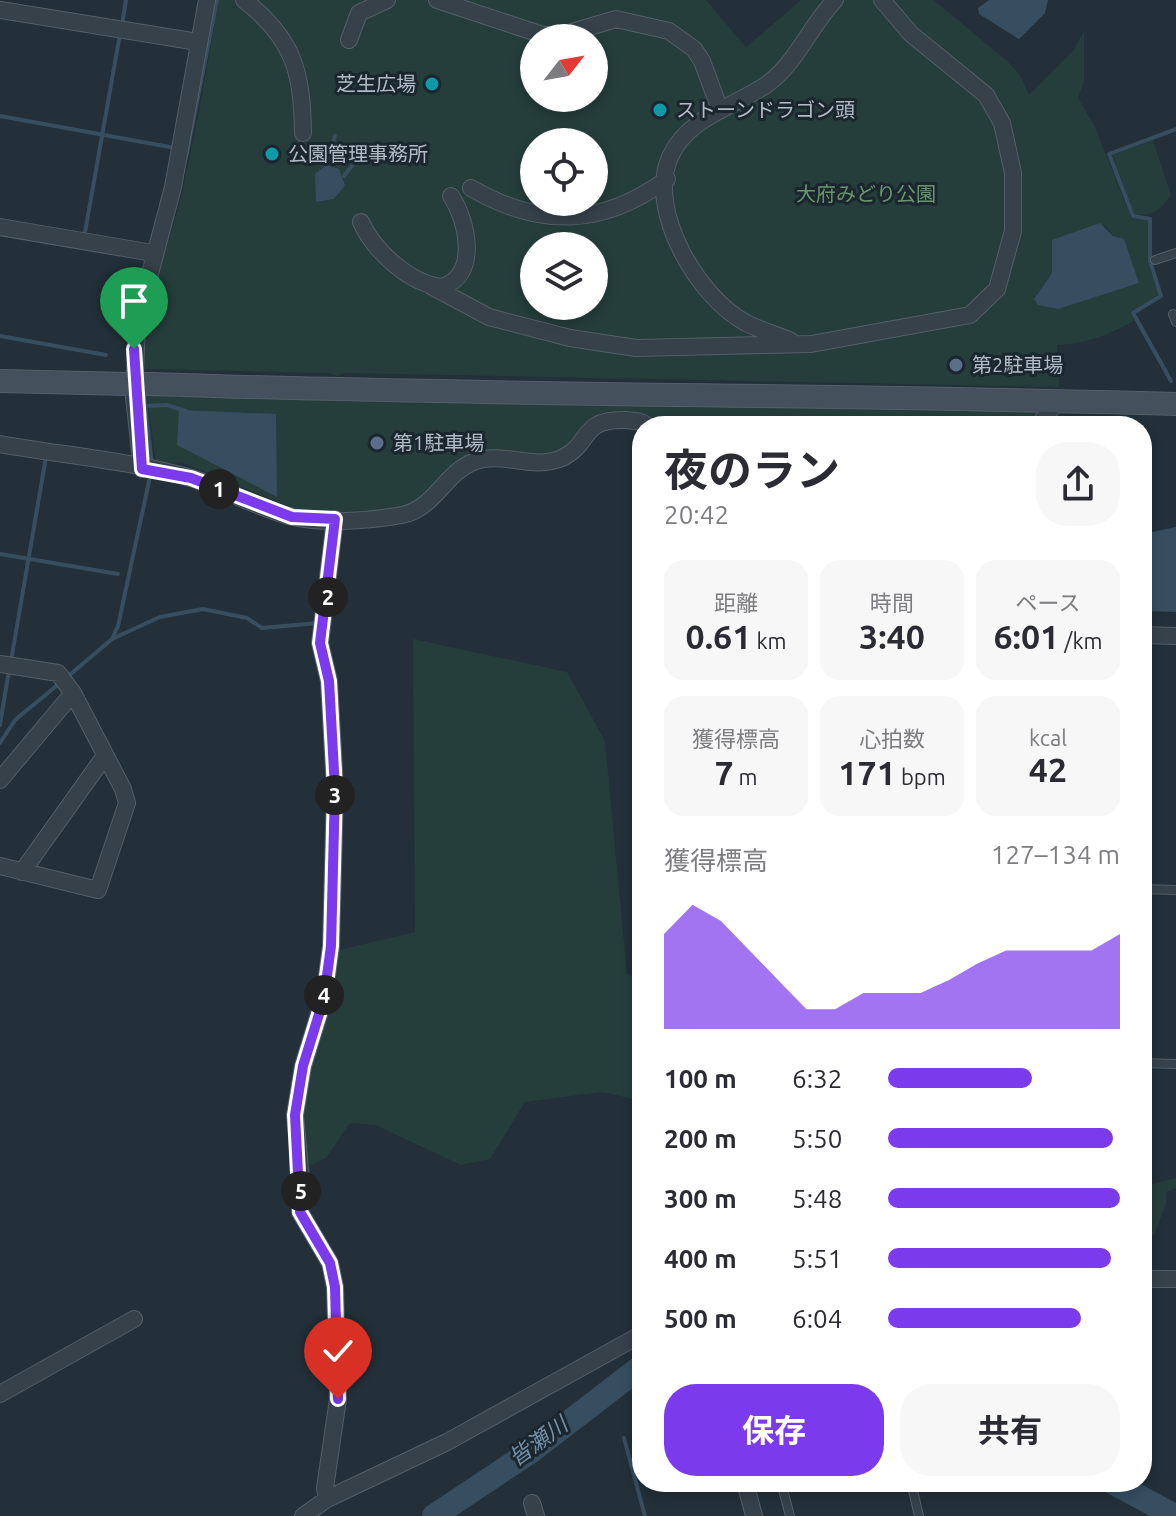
<!DOCTYPE html>
<html lang="ja">
<head>
<meta charset="utf-8">
<style>
  :root { --surface:#fff; --page:#f7f7f7; --text:#2b2b33; --muted:#7c7c81; --accent:#7c3aed }
  body { margin:0; font-family:Ubuntu,"Noto Sans JP",sans-serif; background:var(--page); color:var(--text); height:100vh; display:flex; flex-direction:column; font-size:30px; white-space:nowrap }
  * { box-sizing:border-box; margin:0 }
  p { font-size:26px; color:var(--muted) }
  .icon { flex:none; width:44px; height:44px; fill:none; stroke:currentColor; stroke-width:2; stroke-linecap:round; stroke-linejoin:round }
  .map { position:relative; flex:1; overflow:hidden }
  .side { position:absolute; left:632px; top:416px; width:520px; height:1076px; display:flex; flex-direction:column; background:var(--surface); border-radius:32px; box-shadow:0 4px 12px #0003 }
  .side>* { flex:none }
  .needle { width:52px; rotate:59deg }
  .controls { position:absolute; left:520px; top:24px; display:grid; gap:16px }
  .controls a { display:grid; place-items:center; width:88px; height:88px; border-radius:50%; background:var(--surface); box-shadow:0 4px 12px #0003; font-size:40px }
  .pin { position:absolute; display:grid; place-items:center; width:68px; height:68px; color:#fff; margin:-82px -34px; border-radius:50% 50% 50% 0; rotate:-45deg; box-shadow:0 0 8px #0007 }
  .pin .icon { rotate:45deg }
  .km { position:absolute; width:40px; height:40px; margin:-20px; border-radius:50%; background:#222; color:#fff; font-size:22px; line-height:40px; text-align:center }
  .round { display:grid; place-items:center; flex:none; width:84px; height:84px; border-radius:32px; background:var(--page) }
  .head { display:flex; align-items:center; justify-content:space-between; height:136px; padding:0 32px }
  h1 { font-size:44px; font-weight:700; line-height:60px }
  .stats { display:grid; grid-template-columns:repeat(3,1fr); gap:12px; height:136px; padding:8px 32px }
  .stats div { display:grid; align-content:center; border-radius:20px; background:var(--page); text-align:center }
  .stats b { font-size:34px; font-weight:700 }
  .stats small { font-size:22px; font-weight:400 }
  .stats p { font-size:22px }
  .chart { height:224px; padding:16px 32px }
  .chart p { display:flex; justify-content:space-between }
  .chart svg { width:100%; height:144px; margin-top:8px; fill:var(--accent); opacity:.7 }
  .button { display:flex; gap:16px; margin-top:auto; padding:16px 32px }
  .button a { flex:1; height:92px; border-radius:32px; background:var(--accent); color:#fff; font-size:32px; font-weight:700; line-height:92px; text-align:center }
  .button a+a { background:var(--page); color:var(--text) }
  ul { padding:0 32px; list-style:none; font-size:26px }
  li { display:grid; grid-template-columns:128px 96px 1fr; align-items:center; height:60px }
  li i { height:20px; border-radius:10px; background:var(--accent) }
  .map>svg:first-child { display:block }
  .green { fill:#253d3b; fill-rule:evenodd }
  .water { fill:#364e60 }
  .lines { fill:none; stroke-linecap:round; stroke-linejoin:round }
  .stream { stroke:#364e60; stroke-width:4 }
  .river { stroke:#364e60; stroke-width:24 }
  .lane-casing { stroke:#545f68; stroke-width:10 }
  .street-casing { stroke:#545f68; stroke-width:18 }
  .secondary-casing { stroke:#545f68; stroke-width:24 }
  .lane { stroke:#36414a; stroke-width:8 }
  .street { stroke:#36414a; stroke-width:16 }
  .secondary { stroke:#44515d; stroke-width:22 }
  .secondary-bridge-casing { stroke:#545f68; stroke-width:24; stroke-linecap:butt }
  .secondary-bridge { stroke:#44515d; stroke-width:22 }
  .route-casing { stroke:#fff; stroke-width:16 }
  .route { stroke:#7c3aed; stroke-width:10 }
  .culture-dot { fill:#0f9aa8; stroke:#1b262f; stroke-width:3 }
  .service-dot { fill:#5c6f8a; stroke:#1b262f; stroke-width:3 }
  .labels { text-anchor:middle; stroke-width:6; stroke-linejoin:round; paint-order:stroke }
  .poi-label { font-size:20px; fill:#b1bcc6; stroke:#1b262f; text-anchor:start }
  .park-label { font-size:20px; fill:#69966d; stroke:#1b262f }
  .water-label { font-size:22px; font-style:italic; fill:#7291a9; stroke:#1b262f }
</style>
</head>
<body>
<div class="map">
<svg width="1176" height="1516" viewBox="0 0 1176 1516">
  <rect width="100%" height="100%" fill="#233039"/>
  <path class="green" d="M219 0H706L746 47 801 0H934L1007 61 1020 75 1029 95 1072 52 1084 31V81L1078 98 1095 127 1131 218 1148 221V261L1159 295 1132 312 1134 321C1107 335 1087 344 1057 345L1059 387 345 373 338 376 329 373 144 369C140 308 169 250 182 192 197 128 207 64 219 0ZM534 38H594V98H534ZM534 142H594V202H534ZM1105 225 1113 236 1034 299 1052 273ZM534 246H594V306H534Z
    M1153 140 1171 195C1159 211 1155 216 1134 214L1112 155Z
    M147 396 186 395 1046 409 1031 426H654L643 417 598 415C552 466 560 460 493 452L414 506 375 512 305 513 181 462 156 464Z
    M413 639 567 672 605 741 627 974 642 981V1101L602 1092 525 1102 490 1159 461 1165 375 1125 350 1123 326 1158 311 1165 301 1155 299 1114 335 951 415 932Z
    M1176 1178V1188L1166 1192V1204L1154 1235H1142V1187Z"/>
  <path class="water" d="M989 0H1048L1045 13 1019 39 979 14 978 8Z
    M326 165 339 169 345 185 334 199 316 202 315 174Z
    M1100 223 1113 236 1124 239 1139 283 1058 309 1038 305 1034 299 1052 273V240Z
    M179 410 276 414 277 497 177 445Z
    M1176 527V612L1142 611V534Z"/>
  <g class="lines">
    <path class="stream" d="M122 25 126 0
      M0 116 175 148
      M186 158 217 0
      M326 165 335 136
      M344 176 363 152
      M84 238 120 34
      M0 336 106 355
      M1171 381 1133 313 1161 296 1150 261V219L1133 216 1109 154 1176 129
      M144 393 152 464
      M146 406 167 405 186 411
      M0 554 118 574
      M114 638 160 617 203 609 247 618 262 628 318 623
      M11 661 46 457
      M66 678 112 639 118 626 151 472
      M0 725 9 670
      M0 743 15 720 60 683
      M624 1438 645 1516"/>
    <path class="river" d="M1112 1482 1175 1516
      M434 1516 530 1452 642 1366"/>
    <defs>
      <path id="lane" d="M1155 260 1176 253
        M1173 314 1176 322
        M1142 889 1176 890
        M1142 1063 1176 1064
        M781 1482 790 1516
        M911 1482 919 1516"/>
      <path id="street" d="M244 0C294 39 302 72 303 133
        M437 0 543 35H562L616 19 669 31 694 49 702 61 720 110
        M0 10 198 42
        M349 40 359 13 387 0
        M471 188C540 228 602 227 667 179
        M361 222C374 251 410 284 442 287 480 275 467 220 451 196
        M0 227 153 253
        M431 286 489 317 570 338 636 348 811 344 970 315 997 289 1013 231V173L1002 123 986 95 911 34 882 0
        M791 341C777 335 760 330 746 323 699 298 646 211 670 157 687 118 733 107 766 85 796 64 810 26 835 0
        M1038 426 1058 400
        M0 444C61 455 133 461 191 478 225 488 258 509 293 517 324 524 370 521 402 515 434 509 445 473 473 462 503 450 532 471 562 458 592 444 579 419 625 420 634 421 640 420 648 426
        M142 469 134 397 137 323 173 187 207 0
        M1142 635 1176 636
        M0 664 58 673 73 693 123 789 127 803 98 890 0 866
        M0 780 73 693
        M22 872 104 757
        M1142 1279H1176
        M0 1394 134 1319
        M745 1482 754 1516
        M327 1499 325 1488 338 1399 335 1287 330 1263 300 1212 301 1180 295 1115 303 1066 324 998 331 946 335 789 329 681 320 643 335 519
        M532 1503 536 1516
        M303 1516 327 1499 447 1442 642 1334"/>
      <path id="secondary" d="M0 381 128 384
        M151 384C493 396 834 394 1176 404"/>
    </defs>
    <use href="#lane" class="lane-casing"/>
    <use href="#street" class="street-casing"/>
    <use href="#secondary" class="secondary-casing"/>
    <use href="#lane" class="lane"/>
    <use href="#street" class="street"/>
    <use href="#secondary" class="secondary"/>
    <defs>
      <path id="secondary-bridge" d="M128 384H151"/>
    </defs>
    <use href="#secondary-bridge" class="secondary-bridge-casing"/>
    <use href="#secondary-bridge" class="secondary-bridge"/>
  </g>
  <g class="lines">
    <defs>
      <path id="route" d="M134 349 142 469 191 478 292 517 335 519 320 643 329 681 335 789 331 946 324 998 303 1066 295 1115 300 1212 330 1263 335 1287 338 1399"/>
    </defs>
    <use href="#route" class="route-casing"/>
    <use href="#route" class="route"/>
  </g>
  <g class="culture-dot">
    <circle cx="432" cy="84" r="8"/>
    <circle cx="660" cy="110" r="8"/>
    <circle cx="272" cy="154" r="8"/>
  </g>
  <g class="service-dot">
    <circle cx="956" cy="365" r="8"/>
    <circle cx="377" cy="443" r="8"/>
  </g>
  <g class="labels">
    <g class="poi-label">
      <text x="416" y="91" text-anchor="end">芝生広場</text>
      <text x="676" y="117">ストーンドラゴン頭</text>
      <text x="288" y="161">公園管理事務所</text>
      <text x="972" y="372">第2駐車場</text>
      <text x="393" y="450">第1駐車場</text>
    </g>
    <g class="park-label">
      <text x="866" y="201">大府みどり公園</text>
    </g>
    <g class="water-label">
      <text transform="translate(538 1441) rotate(-36)" y="8">皆瀬川</text>
    </g>
  </g>
</svg>
<div class="controls">
<a><svg class="needle" viewBox="-14 -14 28 28"><path d="M0-13l5 13h-10z" fill="#e53935"/><path d="M0 13l5-13h-10z" fill="#7c7c81"/></svg></a>
<a><svg class="icon" aria-label="locate" viewBox="0 0 24 24"><circle cx="12" cy="12" r="6"/><path d="M12 2v4M12 18v4M2 12h4M18 12h4"/></svg></a>
<a><svg class="icon" aria-label="layers" viewBox="0 0 24 24"><path d="M12 4l9 5-9 5-9-5zM3 14l9 5 9-5"/></svg></a>
</div>
<div class="pin" style="left:134px;top:349px;background:#1e9e55"><svg class="icon" aria-label="arrive" viewBox="0 0 24 24"><path d="M6 21V4h12l-3 4 3 4H6"/></svg></div>
<div class="pin" style="left:338px;top:1399px;background:#d93025"><svg class="icon" aria-label="check" viewBox="0 0 24 24"><path d="M5 12l5 5 9-10"/></svg></div>
<b class="km" style="left:219px;top:489px">1</b>
<b class="km" style="left:328px;top:597px">2</b>
<b class="km" style="left:335px;top:795px">3</b>
<b class="km" style="left:324px;top:995px">4</b>
<b class="km" style="left:301px;top:1191px">5</b>
<section class="side">
<div class="head"><div><h1>夜のラン</h1><p>20:42</p></div><a class="round"><svg class="icon" aria-label="share" viewBox="0 0 24 24"><path d="M12 15V3M7 8l5-5 5 5M5 13v7h14v-7"/></svg></a></div>
<div class="stats">
<div><p>距離</p><b>0.61<small> km</small></b></div>
<div><p>時間</p><b>3:40</b></div>
<div><p>ペース</p><b>6:01<small> /km</small></b></div>
</div>
<div class="stats">
<div><p>獲得標高</p><b>7<small> m</small></b></div>
<div><p>心拍数</p><b>171<small> bpm</small></b></div>
<div><p>kcal</p><b>42</b></div>
</div>
<div class="chart"><p><span>獲得標高</span>127–134 m</p>
<svg viewBox="0 0 160 44" preserveAspectRatio="none"><path d="M0 44V15L10 6L20 11L30 20L40 29L50 38L60 38L70 33L80 33L90 33L100 29L110 24L120 20L130 20L140 20L150 20L160 15V44z"/></svg>
</div>
<ul>
<li><b>100 m</b>6:32<i style="width:62%"></i></li>
<li><b>200 m</b>5:50<i style="width:97%"></i></li>
<li><b>300 m</b>5:48<i style="width:100%"></i></li>
<li><b>400 m</b>5:51<i style="width:96%"></i></li>
<li><b>500 m</b>6:04<i style="width:83%"></i></li>
</ul>
<div class="button"><a>保存</a><a>共有</a></div>
</section>
</div>
</body>
</html>
